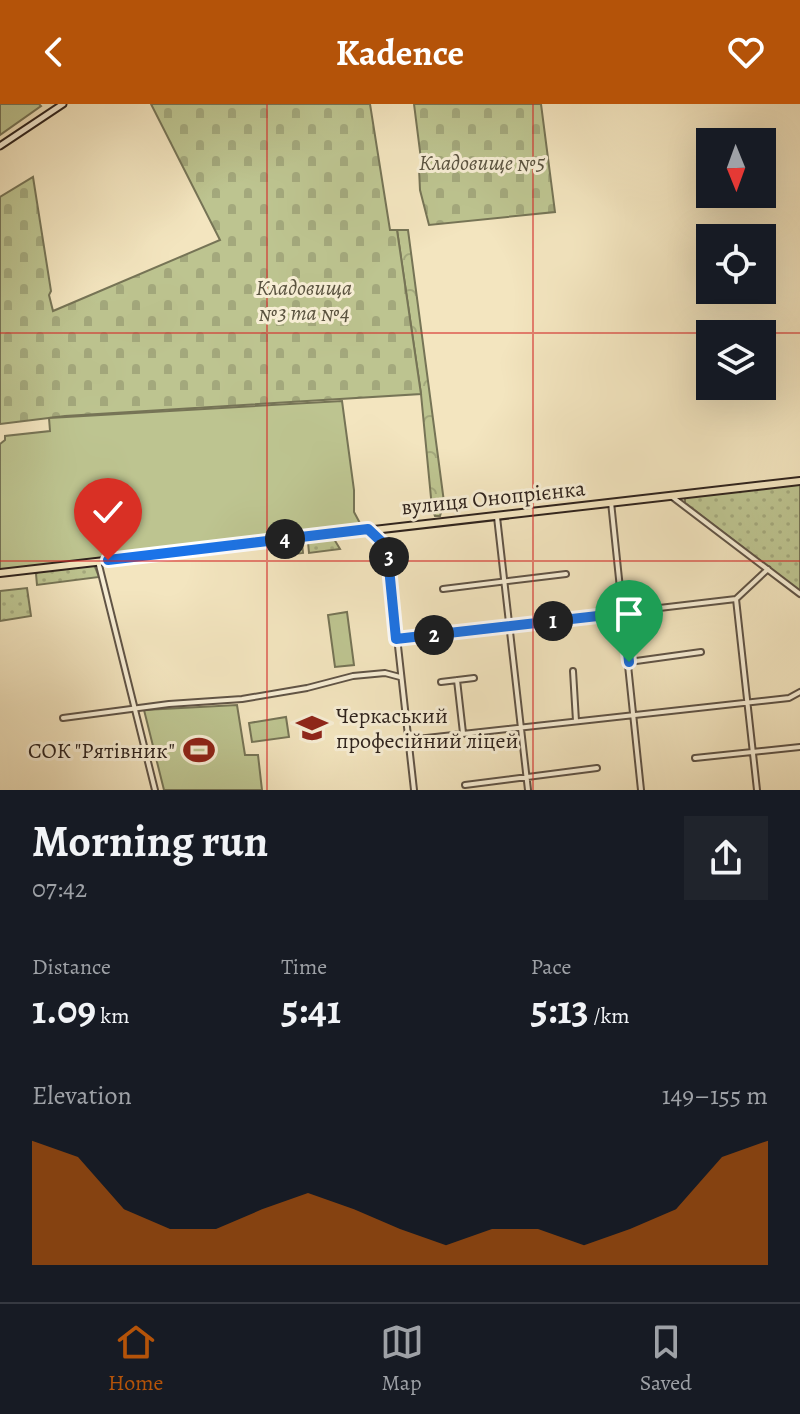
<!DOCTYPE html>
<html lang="en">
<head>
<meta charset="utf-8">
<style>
  :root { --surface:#171b24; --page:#20242c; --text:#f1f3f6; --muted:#9ea1a6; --line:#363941; --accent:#b45309 }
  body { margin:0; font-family:Alegreya,serif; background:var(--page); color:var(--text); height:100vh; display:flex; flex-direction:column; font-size:30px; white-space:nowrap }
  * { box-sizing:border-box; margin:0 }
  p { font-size:26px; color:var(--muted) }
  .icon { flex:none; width:44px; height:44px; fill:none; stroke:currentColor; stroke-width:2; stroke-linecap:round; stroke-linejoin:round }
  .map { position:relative; height:686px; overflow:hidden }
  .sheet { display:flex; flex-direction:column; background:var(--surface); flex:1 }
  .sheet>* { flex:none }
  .needle { width:52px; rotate:179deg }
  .controls { position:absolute; left:696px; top:24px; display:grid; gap:16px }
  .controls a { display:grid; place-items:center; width:80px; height:80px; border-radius:0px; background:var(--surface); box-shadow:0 8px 32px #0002; font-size:40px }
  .pin { position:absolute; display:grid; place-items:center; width:68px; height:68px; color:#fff; margin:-82px -34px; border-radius:50% 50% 50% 0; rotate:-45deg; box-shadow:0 0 8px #0007 }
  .pin .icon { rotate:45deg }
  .km { position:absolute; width:40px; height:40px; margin:-20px; border-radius:50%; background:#222; color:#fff; font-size:22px; line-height:40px; text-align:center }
  .round { display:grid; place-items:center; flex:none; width:84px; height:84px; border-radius:0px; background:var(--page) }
  .summary { display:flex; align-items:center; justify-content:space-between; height:136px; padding:0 32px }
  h1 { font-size:44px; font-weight:600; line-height:60px }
  .stats { display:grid; grid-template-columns:repeat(3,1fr); gap:12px; height:136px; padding:8px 32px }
  .stats div { display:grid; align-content:center }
  .stats b { font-size:40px; font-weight:600 }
  .stats small { font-size:22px; font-weight:400 }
  .stats p { font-size:22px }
  .chart { height:224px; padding:16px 32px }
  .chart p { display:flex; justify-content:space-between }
  .chart svg { width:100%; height:144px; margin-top:8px; fill:var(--accent); opacity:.7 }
  header { display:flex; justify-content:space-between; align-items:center; height:104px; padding:0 32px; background:var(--accent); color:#fff; font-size:36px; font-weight:600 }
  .tabs { display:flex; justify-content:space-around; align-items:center; height:112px; border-top:2px solid var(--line); background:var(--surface); font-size:22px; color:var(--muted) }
  .tabs a { display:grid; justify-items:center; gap:4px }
  .tabs .active { color:var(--accent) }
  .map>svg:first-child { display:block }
  .grass { fill:url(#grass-dots); stroke:#767456; stroke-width:2 }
  .forest { fill:url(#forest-crowns); stroke:#767456; stroke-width:2 }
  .cemetery { fill:url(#cemetery-stones); stroke:#767456; stroke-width:2 }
  .garden { fill:#bdc490; stroke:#767456; stroke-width:2 }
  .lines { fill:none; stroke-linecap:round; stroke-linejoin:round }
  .minor-casing { stroke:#605446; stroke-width:8 }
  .tertiary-casing { stroke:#605446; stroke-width:8 }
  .secondary-casing { stroke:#2f231d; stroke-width:9 }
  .primary-casing { stroke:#2f231d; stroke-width:10 }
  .minor { stroke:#f7eed5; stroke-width:4 }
  .tertiary { stroke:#f7eed5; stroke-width:4 }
  .secondary { stroke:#f7eed5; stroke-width:5 }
  .primary { stroke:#f3e5bf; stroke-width:6 }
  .route-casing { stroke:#fff; stroke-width:16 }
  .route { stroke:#1a73e8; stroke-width:10 }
  .grid { fill:none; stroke:#d62828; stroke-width:2; stroke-opacity:0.55 }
  .labels { text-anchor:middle; stroke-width:6; stroke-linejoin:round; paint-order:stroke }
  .park-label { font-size:22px; font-style:italic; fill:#5a5340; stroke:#f7eed5 }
  .street-label { font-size:22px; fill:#2f231d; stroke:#f7eed5 }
  .poi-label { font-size:22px; fill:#2f231d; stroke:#f7eed5; text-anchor:start }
</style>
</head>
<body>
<header><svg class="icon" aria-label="back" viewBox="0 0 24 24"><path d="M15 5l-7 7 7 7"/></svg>Kadence<svg class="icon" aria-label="heart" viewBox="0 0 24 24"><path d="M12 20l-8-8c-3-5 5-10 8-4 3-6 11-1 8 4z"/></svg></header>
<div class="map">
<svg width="800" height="686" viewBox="0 0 800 686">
  <defs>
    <pattern id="grass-dots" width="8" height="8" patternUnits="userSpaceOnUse" patternTransform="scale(2)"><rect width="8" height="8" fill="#bdc490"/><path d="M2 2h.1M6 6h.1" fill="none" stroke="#a3a87c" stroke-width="1.8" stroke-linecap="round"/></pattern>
    <pattern id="forest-crowns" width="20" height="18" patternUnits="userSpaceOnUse" patternTransform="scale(2)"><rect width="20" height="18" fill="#bdc490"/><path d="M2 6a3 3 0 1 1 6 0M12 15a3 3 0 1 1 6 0" fill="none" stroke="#a3a87c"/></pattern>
    <pattern id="cemetery-stones" width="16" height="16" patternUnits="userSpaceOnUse" patternTransform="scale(2)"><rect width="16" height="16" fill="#bdc490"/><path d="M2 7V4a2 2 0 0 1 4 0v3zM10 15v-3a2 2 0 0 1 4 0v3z" fill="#a3a87c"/></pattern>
  </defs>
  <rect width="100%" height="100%" fill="#f3e5bf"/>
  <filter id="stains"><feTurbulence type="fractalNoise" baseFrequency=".0025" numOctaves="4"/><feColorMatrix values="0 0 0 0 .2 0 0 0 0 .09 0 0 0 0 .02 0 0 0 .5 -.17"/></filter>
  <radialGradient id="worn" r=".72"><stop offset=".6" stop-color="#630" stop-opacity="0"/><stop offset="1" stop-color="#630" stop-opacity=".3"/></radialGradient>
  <path class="grass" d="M800 379V487L685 399V393Z
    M328 433 334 435 340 445 309 449 308 438 302 439 303 449 279 452 277 440Z
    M92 461 95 463 99 473 37 481 36 470 38 468Z
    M27 484 31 512 0 517V487Z"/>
  <path class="forest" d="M397 126H408L444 398 440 412H435L432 404 421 290Z"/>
  <path class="cemetery" d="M151 0H370L390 126H397L421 290 65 312 0 320V93L33 73 51 187 49 191 53 207 220 136Z
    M414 0H541L555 108 429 121 420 86 419 64 422 63Z"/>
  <path class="garden" d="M0 0H39L41 2 0 31Z
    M342 297 354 386V408L362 423 0 466V340L5 336V332L50 327 49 314Z
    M347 508 354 561 335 563 328 511Z
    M237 601 245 651H258L262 686H164L144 606Z
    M286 613 289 633 252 638 249 619Z"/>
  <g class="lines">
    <defs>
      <path id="minor" d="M671 392 800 490
        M611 398 641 686
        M497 413 528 686
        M369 427 387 443 414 686
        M443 485 566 470
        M396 535 736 495
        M629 558 701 548
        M573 567 576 617
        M457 576 463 629
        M441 578 474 574
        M63 614 169 600 242 595 307 584 353 572 385 569 400 573
        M408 636 789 594 800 588
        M695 654 800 643
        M465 681 597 664
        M757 686 736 495 768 465"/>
      <path id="tertiary" d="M98 457 155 686"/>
      <path id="secondary" d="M0 42 63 0"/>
      <path id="primary" d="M0 469 800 377"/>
    </defs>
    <use href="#minor" class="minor-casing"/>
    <use href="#tertiary" class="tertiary-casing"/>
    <use href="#secondary" class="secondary-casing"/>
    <use href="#primary" class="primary-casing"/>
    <use href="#minor" class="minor"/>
    <use href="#tertiary" class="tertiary"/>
    <use href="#secondary" class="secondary"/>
    <use href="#primary" class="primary"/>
  </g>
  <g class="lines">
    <defs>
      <path id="route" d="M108 456 368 425 387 443 396 535 624 509 629 558"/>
    </defs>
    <use href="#route" class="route-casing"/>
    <use href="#route" class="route"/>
  </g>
  <path class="grid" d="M267 0V686M533 0V686M0 229H800M0 457H800"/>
  <defs>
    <symbol id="university-bare" viewBox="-9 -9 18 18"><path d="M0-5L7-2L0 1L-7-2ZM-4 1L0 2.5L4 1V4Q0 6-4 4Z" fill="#8f2418" stroke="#f7eed5" stroke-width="2.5" paint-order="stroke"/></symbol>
    <symbol id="stadium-bare" viewBox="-9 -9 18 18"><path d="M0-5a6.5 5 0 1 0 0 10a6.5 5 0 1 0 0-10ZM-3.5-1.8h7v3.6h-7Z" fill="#8f2418" stroke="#f7eed5" stroke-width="2.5" paint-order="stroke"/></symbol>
  </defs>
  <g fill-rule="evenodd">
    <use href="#university-bare" x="290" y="602" width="44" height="44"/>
    <use href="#stadium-bare" x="177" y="624" width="44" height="44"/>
  </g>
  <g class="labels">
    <g class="park-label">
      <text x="482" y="66">Кладовище №5</text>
      <text x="304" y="191">Кладовища<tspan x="304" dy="25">№3 та №4</tspan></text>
    </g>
    <g class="street-label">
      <text transform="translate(493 393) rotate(-6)" y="8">вулиця Онопрієнка</text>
    </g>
    <g class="poi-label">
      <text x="336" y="619">Черкаський<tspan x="336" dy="25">професійний ліцей</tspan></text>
      <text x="175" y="654" text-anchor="end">СОК "Рятівник"</text>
    </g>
  </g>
  <rect width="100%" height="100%" filter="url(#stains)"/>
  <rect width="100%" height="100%" fill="url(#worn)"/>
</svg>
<div class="controls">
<a><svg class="needle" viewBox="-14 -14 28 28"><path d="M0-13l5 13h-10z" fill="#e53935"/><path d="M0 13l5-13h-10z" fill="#9ea1a6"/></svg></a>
<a><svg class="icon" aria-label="locate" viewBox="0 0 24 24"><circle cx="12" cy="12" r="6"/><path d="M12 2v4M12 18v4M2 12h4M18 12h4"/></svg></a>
<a><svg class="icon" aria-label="layers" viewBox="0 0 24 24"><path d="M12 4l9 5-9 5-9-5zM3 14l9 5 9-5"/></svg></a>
</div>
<div class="pin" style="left:629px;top:558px;background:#1e9e55"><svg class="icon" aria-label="arrive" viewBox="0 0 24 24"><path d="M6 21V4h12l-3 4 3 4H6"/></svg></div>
<div class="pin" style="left:108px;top:456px;background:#d93025"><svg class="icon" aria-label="check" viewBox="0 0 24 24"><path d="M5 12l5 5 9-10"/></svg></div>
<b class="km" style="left:553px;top:517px">1</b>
<b class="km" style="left:434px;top:531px">2</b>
<b class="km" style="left:389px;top:453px">3</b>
<b class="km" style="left:285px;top:435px">4</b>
</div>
<section class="sheet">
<div class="summary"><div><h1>Morning run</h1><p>07:42</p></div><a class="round"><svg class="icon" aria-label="share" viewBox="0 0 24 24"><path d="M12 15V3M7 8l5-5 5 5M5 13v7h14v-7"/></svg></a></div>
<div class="stats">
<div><p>Distance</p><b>1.09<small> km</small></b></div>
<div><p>Time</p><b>5:41</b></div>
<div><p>Pace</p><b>5:13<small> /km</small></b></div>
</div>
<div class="chart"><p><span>Elevation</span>149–155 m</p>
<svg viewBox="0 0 160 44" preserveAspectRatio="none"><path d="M0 44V6L10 11L20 27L30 33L40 33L50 27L60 22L70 27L80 33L90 38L100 33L110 33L120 38L130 33L140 27L150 11L160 6V44z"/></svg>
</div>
</section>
<nav class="tabs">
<a class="active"><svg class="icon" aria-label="home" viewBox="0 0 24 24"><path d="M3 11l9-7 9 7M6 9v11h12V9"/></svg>Home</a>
<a><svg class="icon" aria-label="map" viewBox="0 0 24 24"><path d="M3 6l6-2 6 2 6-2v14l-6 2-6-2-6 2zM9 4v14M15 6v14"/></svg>Map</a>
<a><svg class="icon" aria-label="saved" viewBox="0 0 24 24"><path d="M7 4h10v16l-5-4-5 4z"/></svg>Saved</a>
</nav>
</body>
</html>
